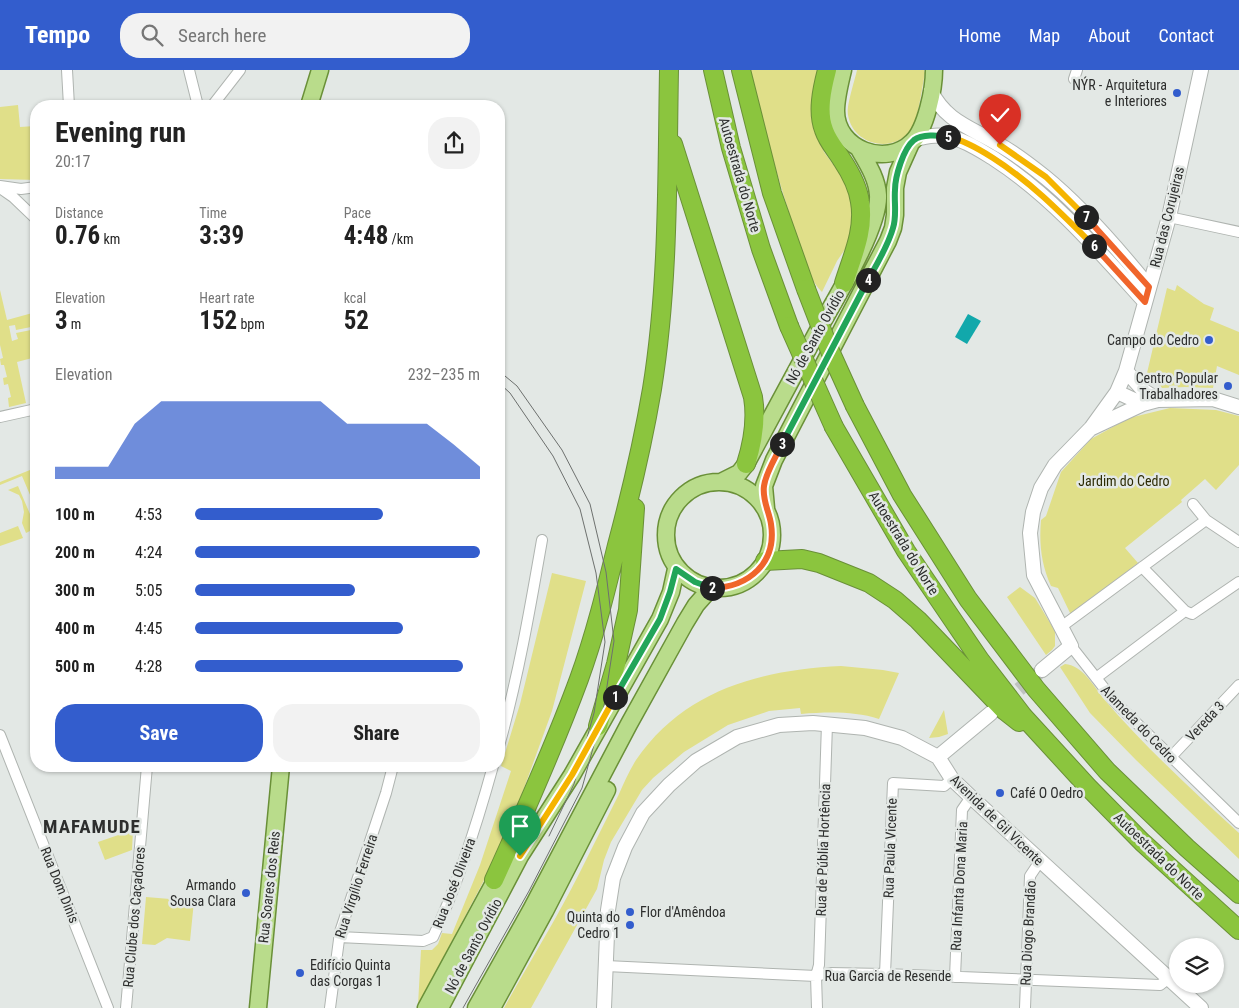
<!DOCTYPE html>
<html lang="en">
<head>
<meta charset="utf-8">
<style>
  :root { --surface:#fff; --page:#f2f2f2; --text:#222; --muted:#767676; --accent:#335dcd }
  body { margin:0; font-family:"Roboto Condensed",sans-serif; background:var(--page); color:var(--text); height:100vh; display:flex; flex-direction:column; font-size:19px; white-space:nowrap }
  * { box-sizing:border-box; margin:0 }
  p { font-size:16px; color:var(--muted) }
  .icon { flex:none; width:28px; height:28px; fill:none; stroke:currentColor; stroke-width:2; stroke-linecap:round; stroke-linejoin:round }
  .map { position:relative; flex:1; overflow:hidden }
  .drawer { position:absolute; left:30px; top:30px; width:475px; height:672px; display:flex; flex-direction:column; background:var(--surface); border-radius:20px; box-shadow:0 1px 4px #0004 }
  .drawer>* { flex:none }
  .controls { position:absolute; left:1169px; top:868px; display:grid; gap:10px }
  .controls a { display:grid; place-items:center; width:55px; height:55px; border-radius:50%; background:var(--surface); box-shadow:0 1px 4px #0004; font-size:25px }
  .pin { position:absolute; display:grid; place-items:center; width:42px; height:42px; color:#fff; margin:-51px -21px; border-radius:50% 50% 50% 0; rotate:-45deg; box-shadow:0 0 5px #0007 }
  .pin .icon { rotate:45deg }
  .km { position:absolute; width:25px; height:25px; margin:-12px; border-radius:50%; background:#222; color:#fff; font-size:14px; line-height:25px; text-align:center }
  .round { display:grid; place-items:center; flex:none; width:52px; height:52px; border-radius:20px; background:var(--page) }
  .head { display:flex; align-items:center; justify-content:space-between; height:85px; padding:0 25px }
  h1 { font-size:28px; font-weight:700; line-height:38px }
  .metrics { display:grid; grid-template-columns:repeat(3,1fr); gap:8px; height:85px; padding:5px 25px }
  .metrics div { display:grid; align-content:center }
  .metrics b { font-size:25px; font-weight:700 }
  .metrics small { font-size:14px; font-weight:400 }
  .metrics p { font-size:14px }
  .chart { height:140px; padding:10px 25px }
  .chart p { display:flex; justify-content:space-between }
  .chart svg { width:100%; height:90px; margin-top:5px; fill:var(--accent); opacity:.7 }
  .button { display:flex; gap:10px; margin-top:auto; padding:10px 25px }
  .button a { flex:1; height:58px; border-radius:20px; background:var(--accent); color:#fff; font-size:20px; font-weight:700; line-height:58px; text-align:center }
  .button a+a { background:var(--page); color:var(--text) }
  ul { padding:0 25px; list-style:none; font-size:16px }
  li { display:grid; grid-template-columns:80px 60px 1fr; align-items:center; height:38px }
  li i { height:12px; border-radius:6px; background:var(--accent) }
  header { display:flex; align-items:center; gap:30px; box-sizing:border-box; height:70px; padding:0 25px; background:var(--accent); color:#fff }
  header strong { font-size:24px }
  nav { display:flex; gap:28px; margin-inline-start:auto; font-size:18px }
  .search { width:350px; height:45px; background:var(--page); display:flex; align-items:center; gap:12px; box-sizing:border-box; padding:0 18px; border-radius:20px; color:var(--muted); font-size:19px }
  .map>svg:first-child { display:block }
  .green { fill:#e0df89 }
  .water { fill:#12a8ab }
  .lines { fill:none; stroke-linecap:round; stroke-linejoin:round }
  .secondary-tunnel { stroke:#bfc3c0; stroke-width:14; stroke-dasharray:14 7; stroke-linecap:butt }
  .street-casing { stroke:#afb4b0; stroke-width:12 }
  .secondary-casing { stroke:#afb4b0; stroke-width:16 }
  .primary-casing { stroke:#6a9038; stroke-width:19 }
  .highway-casing { stroke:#6a9038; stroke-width:20 }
  .street { stroke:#fff; stroke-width:10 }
  .secondary { stroke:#fff; stroke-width:14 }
  .primary { stroke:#b9dc8b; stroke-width:16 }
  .highway { stroke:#8bc53e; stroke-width:18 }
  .tram { stroke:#6d706e; stroke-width:1 }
  .highway-bridge-casing { stroke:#6a9038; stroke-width:20; stroke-linecap:butt }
  .highway-bridge { stroke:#8bc53e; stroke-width:18 }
  .split-1-casing { stroke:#fff; stroke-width:10 }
  .split-2-casing { stroke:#fff; stroke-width:10 }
  .split-3-casing { stroke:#fff; stroke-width:10 }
  .split-4-casing { stroke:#fff; stroke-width:10 }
  .split-5-casing { stroke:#fff; stroke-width:10 }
  .split-6-casing { stroke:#fff; stroke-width:10 }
  .split-7-casing { stroke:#fff; stroke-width:10 }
  .split-8-casing { stroke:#fff; stroke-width:10 }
  .split-1 { stroke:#f5b400; stroke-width:6 }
  .split-2 { stroke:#22a559; stroke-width:6 }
  .split-3 { stroke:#f0652b; stroke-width:6 }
  .split-4 { stroke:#22a559; stroke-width:6 }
  .split-5 { stroke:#22a559; stroke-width:6 }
  .split-6 { stroke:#f5b400; stroke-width:6 }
  .split-7 { stroke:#f0652b; stroke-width:6 }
  .split-8 { stroke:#f5b400; stroke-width:6 }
  .poi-dot { fill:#335dcd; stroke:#e3e8e5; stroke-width:2 }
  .labels { text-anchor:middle; stroke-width:5; stroke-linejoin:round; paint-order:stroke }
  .poi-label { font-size:14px; fill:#2d2e2d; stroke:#e3e8e5; text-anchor:end }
  .street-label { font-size:14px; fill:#2d2e2d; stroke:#e3e8e5 }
  .park-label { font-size:14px; fill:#2d2b04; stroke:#e3e8e5 }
  .district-label { font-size:19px; font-weight:bold; letter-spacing:1px; fill:#2d2e2d; stroke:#e3e8e5 }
</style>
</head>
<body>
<header>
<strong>Tempo</strong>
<div class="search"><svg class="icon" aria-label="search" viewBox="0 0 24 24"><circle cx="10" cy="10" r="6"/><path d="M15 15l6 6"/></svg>Search here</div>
<nav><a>Home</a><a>Map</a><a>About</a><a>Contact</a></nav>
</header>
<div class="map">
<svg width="1239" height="938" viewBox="0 0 1239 938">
  <rect width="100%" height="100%" fill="#e3e8e5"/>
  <path class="green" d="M749 0H822L819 68 824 82 841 105 850 124 854 139 850 172 837 191 822 222C805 205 799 175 792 152 776 102 762 51 749 0Z
    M857 0H924L925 3C922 17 919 44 913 56 898 85 853 77 848 45 846 36 855 10 857 0Z
    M18 35 20 57 35 56 36 110 0 109V37Z
    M1177 215 1204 234 1214 238 1210 250 1239 262V305L1217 296 1213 318 1185 317 1162 318 1147 303 1167 218 1175 221Z
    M0 220 7 250 36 242V256L16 260 15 255 9 256 12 271 18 269 16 263 36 259V272L33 273 32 276 34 278 36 287 17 292 26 333 9 337 8 328 11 327 8 314 4 315 3 308 7 307 4 295H1L0 289 3 288 0 275Z
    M1170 338 1216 340 1239 346V395L1216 420 1205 409 1181 430 1182 432 1125 478 1138 493 1071 545 1058 518 1051 516C1041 494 1039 473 1041 450L1046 446 1061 402 1091 369 1129 348Z
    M30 400 36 417V439L22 406 0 415V412Z
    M18 416 36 458 26 463 22 453 24 442 22 431 19 425 8 420Z
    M18 456 23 468 0 476V463Z
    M552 503 586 511 552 641 519 732 499 782 418 935 421 880H432L438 874 442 863 452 864 480 795 511 701 501 696 520 634Z
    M1020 517 1035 528 1055 561V576L1052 580 1046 585 1007 527Z
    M1065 594C1082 595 1093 615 1103 628 1144 676 1193 721 1239 763V789L1136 690 1090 643 1060 597Z
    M841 596 883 600 899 603 879 649C854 641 827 642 801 644L800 638 769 641 728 655 684 682 653 708 642 720 611 772 604 790 597 819 531 938H504C529 893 557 848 580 802 593 776 606 750 619 724 624 713 629 701 636 690 684 620 760 600 841 596Z
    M944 640 948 664 939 667 929 668Z
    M133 760 132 780 105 790 98 772Z
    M146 827 194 831 190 871 167 868 155 875 142 874Z"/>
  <path class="water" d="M968 244 981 251 967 274 955 267Z"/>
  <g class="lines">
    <path class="secondary-tunnel" d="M1003 633 1042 600"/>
    <defs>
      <path id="street" d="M67 0 69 36
        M189 0 198 36
        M1074 9 1077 0
        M212 36 240 0
        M0 116 21 119 36 117
        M0 118 13 127 36 149
        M1169 147 1239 162
        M0 347 36 339
        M1193 434 1206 450 1239 472
        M1142 497 1185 541 1192 544 1239 512
        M1061 557 1206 450
        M1071 576 1115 632 1239 753
        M1096 608 1185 541
        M0 665 108 938
        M499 676C518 608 530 539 542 470
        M1170 688 1239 615
        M339 867 423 871 433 867C459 812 477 754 493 696
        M606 896 816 906 829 903 885 904 1160 915 1169 908
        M885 904 893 713 944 716 952 709
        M955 907 962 740 971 727
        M126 938 147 696
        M330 938 340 862 386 723 393 696
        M817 938 816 906 819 895 827 654
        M1025 938 1030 806 1040 791"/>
      <path id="secondary" d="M931 21C945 51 972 58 998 74 1015 83 1030 95 1045 107 1082 137 1119 180 1149 217
        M915 69C925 67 934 64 945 66 963 69 978 79 993 88 1052 126 1098 180 1145 232
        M1126 301 1144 321 1158 330
        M1117 322 1143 334
        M1092 358 1143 334 1158 330 1213 329 1239 337
        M1042 600 1071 576 1034 505 1030 463 1033 442 1041 418 1055 395 1091 358 1117 322 1126 301 1169 147 1201 0
        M938 687 991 643
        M604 938 608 840 613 808 625 777 643 743 669 715 696 691 737 667 779 655 813 653 865 658 902 668 938 687 952 709 971 727 1201 938"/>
      <path id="primary" d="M843 0C840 13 836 28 836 41 836 79 886 98 912 72 926 59 934 19 934 0
        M309 36 320 0
        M721 412 739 403 746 394C771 347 797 300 822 253 838 225 880 155 878 125 877 108 867 93 859 79
        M666 465a53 53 0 1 1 106 0a53 53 0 1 1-106 0Z
        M766 438 764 416 774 390 888 171 893 158 895 145V118L898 102 911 73
        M258 938 281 696
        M426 938 501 800
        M440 938 520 786 572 705 660 549 671 522 676 499
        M476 938 531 840 629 654 685 553 696 535 711 518
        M492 938 545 841 607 720"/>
      <path id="highway" d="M713 0 731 78 761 179 789 256
        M741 0 772 123 806 219
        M827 0C822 19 817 42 824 60 828 72 836 80 842 90 850 102 858 117 860 132 865 160 852 187 844 213
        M673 74 753 327C757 351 753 372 746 394
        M855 336 902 425 968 529 1036 619 1107 701 1187 778 1239 824
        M834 357 906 481 980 590 1023 646 1088 717 1142 772 1239 860
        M765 491 802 489 819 493 869 513 895 530 918 550 1005 641 1019 652
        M598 656 616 594 628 540 635 438
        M494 810C524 744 554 677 579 609 595 565 606 520 617 475 631 423 643 372 652 319 669 214 667 106 669 0"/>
    </defs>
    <use href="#street" class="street-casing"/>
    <use href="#secondary" class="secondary-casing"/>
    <use href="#primary" class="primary-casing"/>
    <use href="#highway" class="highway-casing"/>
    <use href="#street" class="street"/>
    <use href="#secondary" class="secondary"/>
    <use href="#primary" class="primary"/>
    <use href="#highway" class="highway"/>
    <path class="tram" d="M499 313 510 323 553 386 580 439 596 503 605 572 594 643 574 714 549 766
      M463 938 529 821 582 718 603 642 614 571 606 502 590 434 562 380 517 316 499 301"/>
    <defs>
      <path id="highway-bridge" d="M806 219 830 281 855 336
        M789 256 834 357"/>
    </defs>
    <use href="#highway-bridge" class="highway-bridge-casing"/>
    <use href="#highway-bridge" class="highway-bridge"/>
  </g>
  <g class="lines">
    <defs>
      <path id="split-1" d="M520 786 572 705 615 627"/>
      <path id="split-2" d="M615 627 660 549 670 522 676 499 695 512 712 518"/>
      <path id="split-3" d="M712 518C749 517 777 493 771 454 769 441 762 430 764 416 766 402 776 387 782 374"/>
      <path id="split-4" d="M782 374 868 210"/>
      <path id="split-5" d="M868 210C877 194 888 176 893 158 897 146 894 132 895 120 895 107 903 79 914 70 922 64 938 65 948 67"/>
      <path id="split-6" d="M948 67C964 70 979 79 993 88 1032 113 1061 143 1094 176"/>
      <path id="split-7" d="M1086 147 1149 217 1145 232 1094 176"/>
      <path id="split-8" d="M1000 75 1046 107 1086 147"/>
    </defs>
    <use href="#split-1" class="split-1-casing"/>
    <use href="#split-2" class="split-2-casing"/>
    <use href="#split-3" class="split-3-casing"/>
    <use href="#split-4" class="split-4-casing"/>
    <use href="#split-5" class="split-5-casing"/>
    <use href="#split-6" class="split-6-casing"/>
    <use href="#split-7" class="split-7-casing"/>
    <use href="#split-8" class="split-8-casing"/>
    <use href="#split-1" class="split-1"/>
    <use href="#split-2" class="split-2"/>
    <use href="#split-3" class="split-3"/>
    <use href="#split-4" class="split-4"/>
    <use href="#split-5" class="split-5"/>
    <use href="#split-6" class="split-6"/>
    <use href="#split-7" class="split-7"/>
    <use href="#split-8" class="split-8"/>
  </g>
  <g class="poi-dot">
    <circle cx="1177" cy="23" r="5"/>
    <circle cx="1209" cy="270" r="5"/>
    <circle cx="1228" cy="316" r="5"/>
    <circle cx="1000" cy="723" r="5"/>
    <circle cx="246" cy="823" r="5"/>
    <circle cx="630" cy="842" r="5"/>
    <circle cx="630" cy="855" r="5"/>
    <circle cx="300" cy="903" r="5"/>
  </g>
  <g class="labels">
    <g class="poi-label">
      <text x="1167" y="20">NÝR - Arquitetura<tspan x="1167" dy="16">e Interiores</tspan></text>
      <text x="1199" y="275">Campo do Cedro</text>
      <text x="1218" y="313">Centro Popular<tspan x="1218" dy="16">Trabalhadores</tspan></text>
      <text x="1010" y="728" text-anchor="start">Café O Oedro</text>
      <text x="236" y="820">Armando<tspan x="236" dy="16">Sousa Clara</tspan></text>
      <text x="640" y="847" text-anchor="start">Flor d'Amêndoa</text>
      <text x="620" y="852">Quinta do<tspan x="620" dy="16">Cedro 1</tspan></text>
      <text x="310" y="900" text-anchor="start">Edifício Quinta<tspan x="310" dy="16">das Corgas 1</tspan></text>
    </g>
    <g class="street-label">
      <text transform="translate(740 105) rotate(74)" y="5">Autoestrada do Norte</text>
      <text transform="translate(1167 147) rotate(-76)" y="5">Rua das Corujeiras</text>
      <text transform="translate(815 267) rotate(-61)" y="5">Nó de Santo Ovídio</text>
      <text transform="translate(904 473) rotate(58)" y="5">Autoestrada do Norte</text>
      <text transform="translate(1205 651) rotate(-47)" y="5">Vereda 3</text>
      <text transform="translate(1139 654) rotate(46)" y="5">Alameda do Cedro</text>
      <text transform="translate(997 750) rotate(44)" y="5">Avenida de Gil Vicente</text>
      <text transform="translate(890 778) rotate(-88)" y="5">Rua Paula Vicente</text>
      <text transform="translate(823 780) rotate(-88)" y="5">Rua de Públia Hortência</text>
      <text transform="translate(1159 786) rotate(44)" y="5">Autoestrada do Norte</text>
      <text transform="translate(454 813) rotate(-69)" y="5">Rua José Oliveira</text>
      <text transform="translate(60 815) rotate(68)" y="5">Rua Dom Dinis</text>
      <text transform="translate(356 816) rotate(-72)" y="5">Rua Virgílio Ferreira</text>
      <text transform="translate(959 816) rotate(-87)" y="5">Rua Infanta Dona Maria</text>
      <text transform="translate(269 817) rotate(-84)" y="5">Rua Soares dos Reis</text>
      <text transform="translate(134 847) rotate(-85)" y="5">Rua Clube dos Caçadores</text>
      <text transform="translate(1028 863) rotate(-87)" y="5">Rua Diogo Brandão</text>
      <text transform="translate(473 876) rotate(-62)" y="5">Nó de Santo Ovídio</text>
      <text x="888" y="911">Rua Garcia de Resende</text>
    </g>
    <g class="park-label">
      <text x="1124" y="416">Jardim do Cedro</text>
    </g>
    <g class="district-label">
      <text x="92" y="763">MAFAMUDE</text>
    </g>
  </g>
</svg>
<div class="controls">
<a><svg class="icon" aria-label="layers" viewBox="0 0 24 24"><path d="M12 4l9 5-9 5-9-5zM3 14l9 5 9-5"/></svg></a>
</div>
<div class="pin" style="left:520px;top:786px;background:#1e9e55"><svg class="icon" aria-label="arrive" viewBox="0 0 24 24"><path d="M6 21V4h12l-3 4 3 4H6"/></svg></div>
<div class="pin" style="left:1000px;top:75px;background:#d93025"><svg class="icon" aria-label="check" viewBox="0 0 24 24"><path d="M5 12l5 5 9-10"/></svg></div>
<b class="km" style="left:615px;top:627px">1</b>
<b class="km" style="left:712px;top:518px">2</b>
<b class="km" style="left:782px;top:374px">3</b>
<b class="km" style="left:868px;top:210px">4</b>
<b class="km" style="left:948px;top:67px">5</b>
<b class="km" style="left:1094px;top:176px">6</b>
<b class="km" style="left:1086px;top:147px">7</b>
<section class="drawer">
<div class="head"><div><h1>Evening run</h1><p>20:17</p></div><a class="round"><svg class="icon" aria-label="share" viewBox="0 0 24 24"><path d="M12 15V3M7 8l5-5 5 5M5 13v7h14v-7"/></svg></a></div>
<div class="metrics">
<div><p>Distance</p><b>0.76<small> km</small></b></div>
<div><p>Time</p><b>3:39</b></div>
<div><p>Pace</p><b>4:48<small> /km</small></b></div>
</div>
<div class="metrics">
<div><p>Elevation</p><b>3<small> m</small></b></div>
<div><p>Heart rate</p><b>152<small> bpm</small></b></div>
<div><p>kcal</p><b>52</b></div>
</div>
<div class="chart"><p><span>Elevation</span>232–235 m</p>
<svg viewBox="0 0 160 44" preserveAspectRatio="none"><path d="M0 44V38L10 38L20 38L30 17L40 6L50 6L60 6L70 6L80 6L90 6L100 6L110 17L120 17L130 17L140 17L150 27L160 38V44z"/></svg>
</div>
<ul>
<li><b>100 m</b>4:53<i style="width:66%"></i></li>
<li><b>200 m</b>4:24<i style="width:100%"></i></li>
<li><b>300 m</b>5:05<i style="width:56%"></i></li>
<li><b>400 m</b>4:45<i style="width:73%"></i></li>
<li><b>500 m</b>4:28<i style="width:94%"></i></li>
</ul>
<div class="button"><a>Save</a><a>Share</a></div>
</section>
</div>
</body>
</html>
